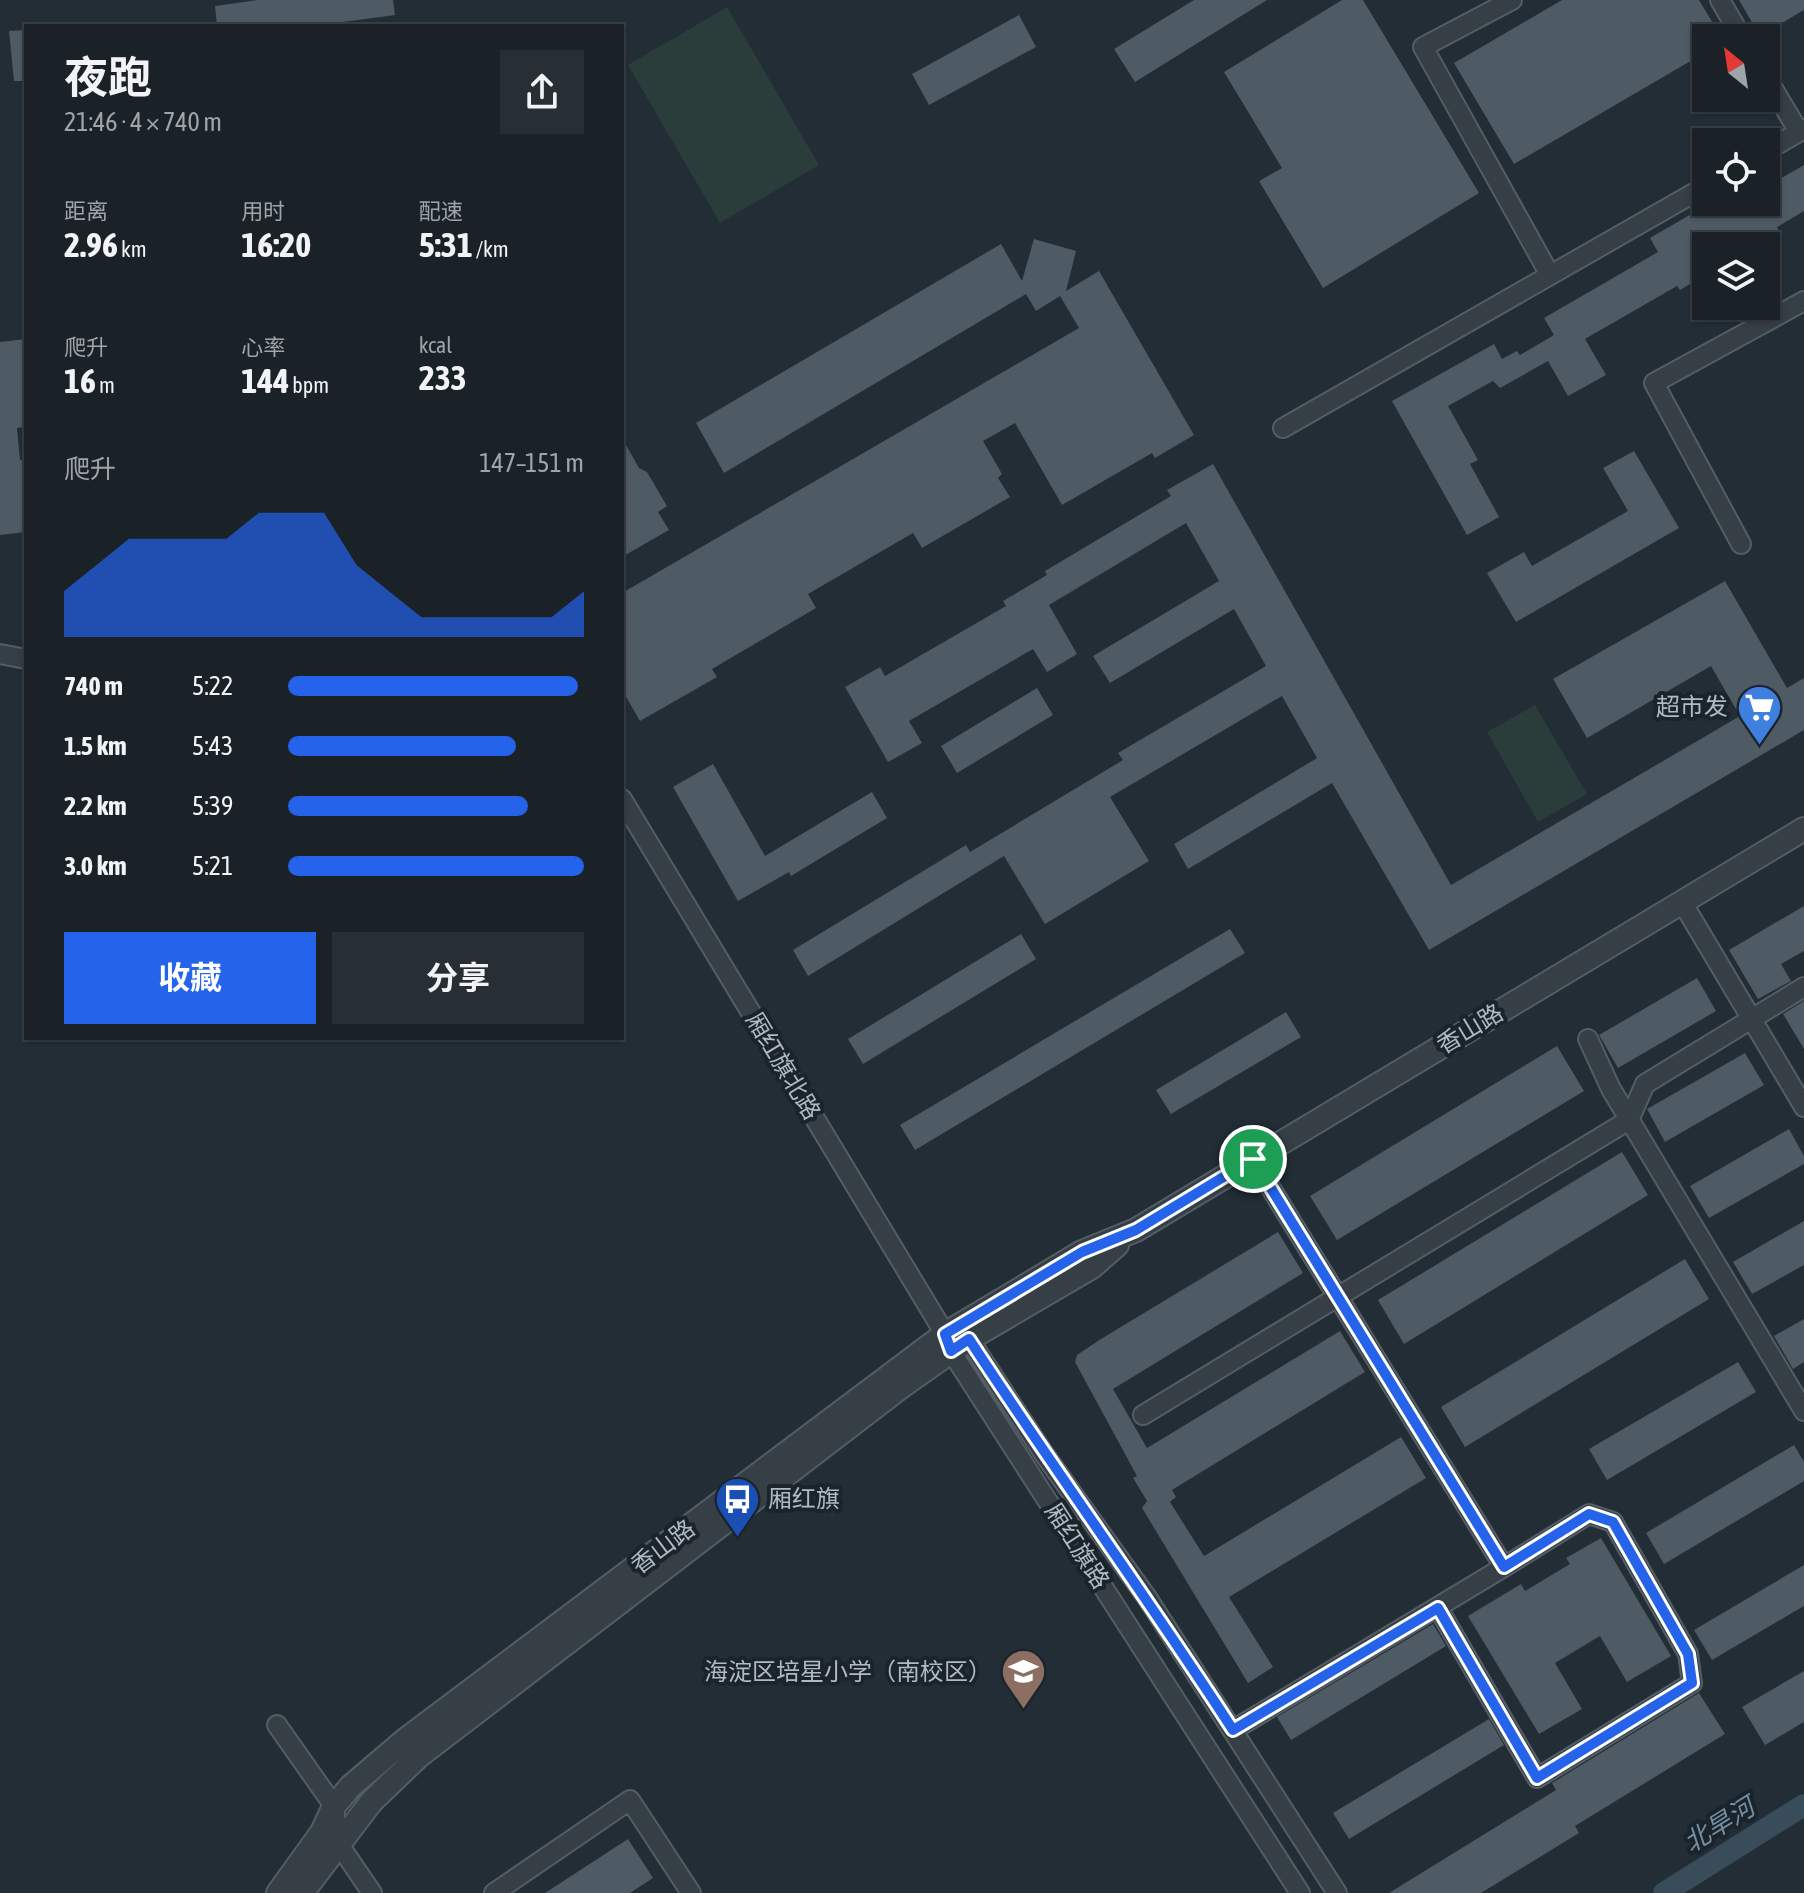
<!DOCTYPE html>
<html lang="zh">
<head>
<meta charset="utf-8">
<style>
  :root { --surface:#1a2228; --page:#272f34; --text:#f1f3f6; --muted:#9fa4a8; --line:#383f45; --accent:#2563eb }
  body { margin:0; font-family:"Asap Condensed","Noto Sans SC",sans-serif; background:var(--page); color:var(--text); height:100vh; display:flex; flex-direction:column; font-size:30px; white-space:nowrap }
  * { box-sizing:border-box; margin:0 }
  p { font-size:26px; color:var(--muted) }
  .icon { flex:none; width:44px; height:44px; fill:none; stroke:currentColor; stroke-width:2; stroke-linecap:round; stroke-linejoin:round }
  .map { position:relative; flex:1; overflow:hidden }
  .drawer { position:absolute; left:24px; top:24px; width:600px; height:1016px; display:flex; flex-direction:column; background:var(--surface); border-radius:0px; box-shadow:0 2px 6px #0004,0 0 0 2px var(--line) }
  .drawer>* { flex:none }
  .needle { width:52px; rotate:330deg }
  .fabs { position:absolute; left:1692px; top:24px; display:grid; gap:16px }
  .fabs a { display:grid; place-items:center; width:88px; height:88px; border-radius:0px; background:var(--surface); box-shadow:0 2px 6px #0004,0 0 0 2px var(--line); font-size:40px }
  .pin { position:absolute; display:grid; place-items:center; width:68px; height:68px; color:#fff; margin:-34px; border:4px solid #fff; border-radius:50%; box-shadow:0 2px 8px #0007 }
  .round { display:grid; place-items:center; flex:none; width:84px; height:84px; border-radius:0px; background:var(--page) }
  .overview { display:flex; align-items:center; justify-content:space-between; height:136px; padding:0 40px }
  h1 { font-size:44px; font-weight:700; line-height:60px }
  .figures { display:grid; grid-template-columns:repeat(3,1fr); gap:12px; height:136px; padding:8px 40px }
  .figures div { display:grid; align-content:center }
  .figures b { font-size:34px; font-weight:700 }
  .figures small { font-size:22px; font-weight:400 }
  .figures p { font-size:22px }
  .chart { height:224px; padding:16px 40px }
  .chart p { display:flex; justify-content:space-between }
  .chart svg { width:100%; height:144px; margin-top:8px; fill:var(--accent); opacity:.7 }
  .button { display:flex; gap:16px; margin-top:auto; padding:16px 40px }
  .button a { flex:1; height:92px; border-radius:0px; background:var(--accent); color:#fff; font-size:32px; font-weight:700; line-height:92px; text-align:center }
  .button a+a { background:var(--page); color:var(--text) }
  ul { padding:0 40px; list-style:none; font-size:26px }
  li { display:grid; grid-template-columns:128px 96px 1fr; align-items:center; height:60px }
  li i { height:20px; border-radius:10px; background:var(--accent) }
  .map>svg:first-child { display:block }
  .green { fill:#2a3d3a }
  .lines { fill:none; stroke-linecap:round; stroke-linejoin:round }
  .canal { stroke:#384c5a; stroke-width:22 }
  .building { fill:#4e5a64 }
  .minor-casing { stroke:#535d64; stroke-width:22 }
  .tertiary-casing { stroke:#535d64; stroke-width:26 }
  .minor { stroke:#363f46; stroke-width:18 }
  .tertiary { stroke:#363f46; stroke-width:22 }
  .route-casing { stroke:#fff; stroke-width:16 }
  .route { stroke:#2563eb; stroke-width:10 }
  .labels { text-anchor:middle; stroke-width:8; stroke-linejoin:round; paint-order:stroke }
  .poi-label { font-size:24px; fill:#b0bac3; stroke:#1b242b; text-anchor:end }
  .street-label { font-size:24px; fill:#b0bac3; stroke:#1b242b }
  .water-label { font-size:26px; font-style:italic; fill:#748fa3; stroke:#1b242b }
</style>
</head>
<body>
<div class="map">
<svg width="1804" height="1893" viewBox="0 0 1804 1893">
  <rect width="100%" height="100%" fill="#222d35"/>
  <path class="green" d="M727 7 819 165 720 223 628 65Z
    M1535 705 1587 794 1538 822 1487 732Z"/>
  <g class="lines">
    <path class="canal" d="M1664 1893 1804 1805"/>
  </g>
  <path class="building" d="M258 0H393L395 15 313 26H217L215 6Z
    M1194 0H1267L1135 82 1114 49Z
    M1342 0H1363L1479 193 1323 288 1259 181 1282 168 1224 72Z
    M1562 0H1699L1722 38H1706V52L1514 164 1454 63Z
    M1739 0H1804V10L1760 36Z
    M1019 15 1036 47 929 105 912 74Z
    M26 30V81H14L9 31Z
    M1804 165V211L1777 227 1780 233 1758 246H1706V301L1695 281 1680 290 1677 286 1585 339 1606 375 1568 396 1548 361 1500 388 1493 381 1448 406 1478 460 1470 464 1499 517 1467 535 1392 401 1494 344 1502 359 1517 351 1520 355 1554 335 1544 318 1658 252 1650 238 1712 202H1766V187Z
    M1034 239 1076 251 1066 291 1099 271 1194 435 1155 458 1152 453 1062 505 1015 423 983 441 1002 474 998 478 1010 497 922 548 913 533 808 594 816 608 712 669 717 677 640 721 622 690V593L1079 328 1060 296 1036 311 1026 294 724 473 696 423 1001 244 1022 281Z
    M26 339V427L17 428 20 460 26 459V532L0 535V342Z
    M622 438 639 468 647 472 667 506 658 512 669 530 622 557Z
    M1634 451 1679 528 1516 622 1487 573 1524 552 1532 566 1628 511 1603 468Z
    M1213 464 1451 885 1740 716 1711 666 1587 738 1553 679 1725 581 1787 688 1804 678V730L1429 950 1332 783 1188 869 1174 844 1317 758 1282 696 1110 797 1149 861 1045 924 1004 856 808 976 793 950 966 845 970 852 1123 760 1118 753 1266 666 1234 609 1110 683 1093 656 1219 581 1186 523 1049 605 1077 654 1047 672 1033 649 909 721 922 743 888 762 845 687 880 667 885 676 1006 606 1003 601 1047 575 1045 571 1171 496 1167 490Z
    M1037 688 1053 715 957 773 941 746Z
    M713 764 765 856 872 792 887 818 791 876 789 872 738 901 673 787Z
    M1804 906V951L1781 964 1791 981 1758 999 1729 950Z
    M1230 929 1245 953 915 1150 900 1125Z
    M1021 934 1036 959 863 1064 848 1039Z
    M1697 978 1716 1011 1618 1068 1599 1035Z
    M1804 1001V1049L1783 1014Z
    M1286 1012 1301 1037 1171 1114 1156 1090Z
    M1557 1046 1584 1091 1337 1240 1310 1196Z
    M1745 1053 1764 1085 1665 1142 1647 1109Z
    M1789 1129 1804 1156V1164L1709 1218 1690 1186Z
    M1622 1152 1648 1195 1404 1344 1378 1300Z
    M1804 1221V1265L1752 1294 1733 1262Z
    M1278 1232 1303 1273 1113 1389 1147 1448 1340 1331 1365 1372 1172 1490 1176 1497 1170 1502 1204 1556 1401 1437 1426 1478 1229 1597 1273 1667 1248 1683 1142 1508 1147 1501 1133 1478 1137 1476 1075 1362 1077 1355 1101 1339Z
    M1685 1259 1709 1299 1465 1447 1441 1407Z
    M1804 1319V1362L1793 1369 1774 1336Z
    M1738 1362 1756 1392 1607 1480 1589 1449Z
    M1794 1445 1804 1462V1481L1664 1564 1646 1533Z
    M1601 1538 1671 1656 1627 1682 1600 1636 1555 1663 1582 1709 1539 1734 1468 1616 1521 1584 1525 1591 1570 1564 1566 1558Z
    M1804 1565V1606L1712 1660 1694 1630Z
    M1433 1624 1446 1646 1291 1740 1277 1717Z
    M1804 1671V1722L1765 1745 1742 1707Z
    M1699 1693 1725 1734 1575 1826 1579 1833 1481 1893H1389L1556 1790 1552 1783Z
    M1489 1719 1504 1745 1349 1839 1333 1813Z
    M628 1839 653 1878 630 1893H545Z"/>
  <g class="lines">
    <defs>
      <path id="minor" d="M1512 0 1423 47 1550 275
        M1720 0 1742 38
        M1766 77 1799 132
        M1766 151 1804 129
        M1283 428 1706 186
        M1741 544 1654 383 1804 301
        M0 654 26 659
        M622 799 945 1334 951 1351 1300 1893
        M1682 902 1804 1107
        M1588 1039 1611 1089 1804 1411
        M1253 1159 1504 1567 1589 1514 1613 1522 1688 1654 1692 1683 1537 1778 1438 1608
        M955 1336 969 1339 1044 1454 1148 1599 1337 1893
        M1143 1415 1629 1120 1645 1084 1804 987
        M277 1725 334 1806 338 1843 372 1893
        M1233 1730 1504 1567
        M494 1893 630 1800 691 1893"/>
      <path id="tertiary" d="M278 1893 322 1832 334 1806 351 1786 405 1740 945 1334 1082 1252 1136 1230 1804 829
        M302 1893 372 1801 419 1756 901 1387 969 1339 1092 1267 1117 1245"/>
    </defs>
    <use href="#minor" class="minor-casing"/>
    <use href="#tertiary" class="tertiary-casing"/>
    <use href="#minor" class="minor"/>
    <use href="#tertiary" class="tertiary"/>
  </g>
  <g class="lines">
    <defs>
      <path id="route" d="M1253 1159 1504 1567 1589 1514 1613 1522 1688 1654 1692 1683 1537 1778 1438 1608 1233 1730C1148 1598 1055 1471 969 1339L951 1351 945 1334 1082 1252 1136 1230Z"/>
    </defs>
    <use href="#route" class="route-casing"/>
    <use href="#route" class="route"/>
  </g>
  <defs>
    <symbol id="supermarket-pin" viewBox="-11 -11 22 30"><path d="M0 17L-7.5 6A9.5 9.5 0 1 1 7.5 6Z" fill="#3f7fe0" stroke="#1b242b"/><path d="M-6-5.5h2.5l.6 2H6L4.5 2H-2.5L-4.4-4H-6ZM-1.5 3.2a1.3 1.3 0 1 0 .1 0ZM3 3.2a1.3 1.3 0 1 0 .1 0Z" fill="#fff"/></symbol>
    <symbol id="bus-pin" viewBox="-11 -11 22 30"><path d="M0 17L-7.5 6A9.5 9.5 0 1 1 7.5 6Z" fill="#1a4fb4" stroke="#1b242b"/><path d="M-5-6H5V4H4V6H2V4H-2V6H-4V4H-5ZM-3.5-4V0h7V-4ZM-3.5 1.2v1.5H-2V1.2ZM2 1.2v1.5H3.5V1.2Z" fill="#fff"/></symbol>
    <symbol id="school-pin" viewBox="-11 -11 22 30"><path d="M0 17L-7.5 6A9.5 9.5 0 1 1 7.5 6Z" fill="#8d6e63" stroke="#1b242b"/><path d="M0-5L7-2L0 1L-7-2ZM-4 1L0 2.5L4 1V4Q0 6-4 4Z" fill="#fff"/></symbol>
  </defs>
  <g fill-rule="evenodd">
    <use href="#supermarket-pin" x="1734" y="682" width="51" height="69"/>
    <use href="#bus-pin" x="712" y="1474" width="51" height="69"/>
    <use href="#school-pin" x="998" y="1646" width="51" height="69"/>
  </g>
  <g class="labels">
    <g class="poi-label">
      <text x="1728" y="715">超市发</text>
      <text x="768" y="1507" text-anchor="start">厢红旗</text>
      <text x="992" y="1680">海淀区培星小学（南校区）</text>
    </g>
    <g class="street-label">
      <text transform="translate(1470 1029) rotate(-31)" y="8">香山路</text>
      <text transform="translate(783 1066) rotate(59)" y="8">厢红旗北路</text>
      <text transform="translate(1077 1546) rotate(57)" y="8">厢红旗路</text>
      <text transform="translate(663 1547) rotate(-37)" y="8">香山路</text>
    </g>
    <g class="water-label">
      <text transform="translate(1719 1825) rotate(-32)" y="9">北旱河</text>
    </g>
  </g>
</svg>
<div class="fabs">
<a><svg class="needle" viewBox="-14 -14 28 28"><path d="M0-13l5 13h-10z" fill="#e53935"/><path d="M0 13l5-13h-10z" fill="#9fa4a8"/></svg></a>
<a><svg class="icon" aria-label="locate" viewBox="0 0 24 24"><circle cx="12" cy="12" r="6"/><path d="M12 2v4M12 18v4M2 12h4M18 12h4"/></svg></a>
<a><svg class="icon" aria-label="layers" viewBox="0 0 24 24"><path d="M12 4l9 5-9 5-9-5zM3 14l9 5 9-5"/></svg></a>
</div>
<div class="pin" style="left:1253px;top:1159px;background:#1e9e55"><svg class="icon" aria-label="arrive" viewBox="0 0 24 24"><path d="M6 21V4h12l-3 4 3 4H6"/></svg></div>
<section class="drawer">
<div class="overview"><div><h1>夜跑</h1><p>21:46 · 4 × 740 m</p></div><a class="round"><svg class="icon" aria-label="share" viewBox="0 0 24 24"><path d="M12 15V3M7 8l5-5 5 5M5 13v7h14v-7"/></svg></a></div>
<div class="figures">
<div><p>距离</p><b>2.96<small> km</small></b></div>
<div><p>用时</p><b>16:20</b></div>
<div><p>配速</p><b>5:31<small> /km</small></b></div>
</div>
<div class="figures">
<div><p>爬升</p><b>16<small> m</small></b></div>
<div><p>心率</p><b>144<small> bpm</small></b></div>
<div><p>kcal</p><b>233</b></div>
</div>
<div class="chart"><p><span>爬升</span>147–151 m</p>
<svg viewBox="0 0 160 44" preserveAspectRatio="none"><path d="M0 44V30L10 22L20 14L30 14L40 14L50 14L60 6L70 6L80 6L90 22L100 30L110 38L120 38L130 38L140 38L150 38L160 30V44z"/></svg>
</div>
<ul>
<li><b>740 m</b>5:22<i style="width:98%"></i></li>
<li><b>1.5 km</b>5:43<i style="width:77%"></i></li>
<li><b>2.2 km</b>5:39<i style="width:81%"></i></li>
<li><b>3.0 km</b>5:21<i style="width:100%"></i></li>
</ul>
<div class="button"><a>收藏</a><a>分享</a></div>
</section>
</div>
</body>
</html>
